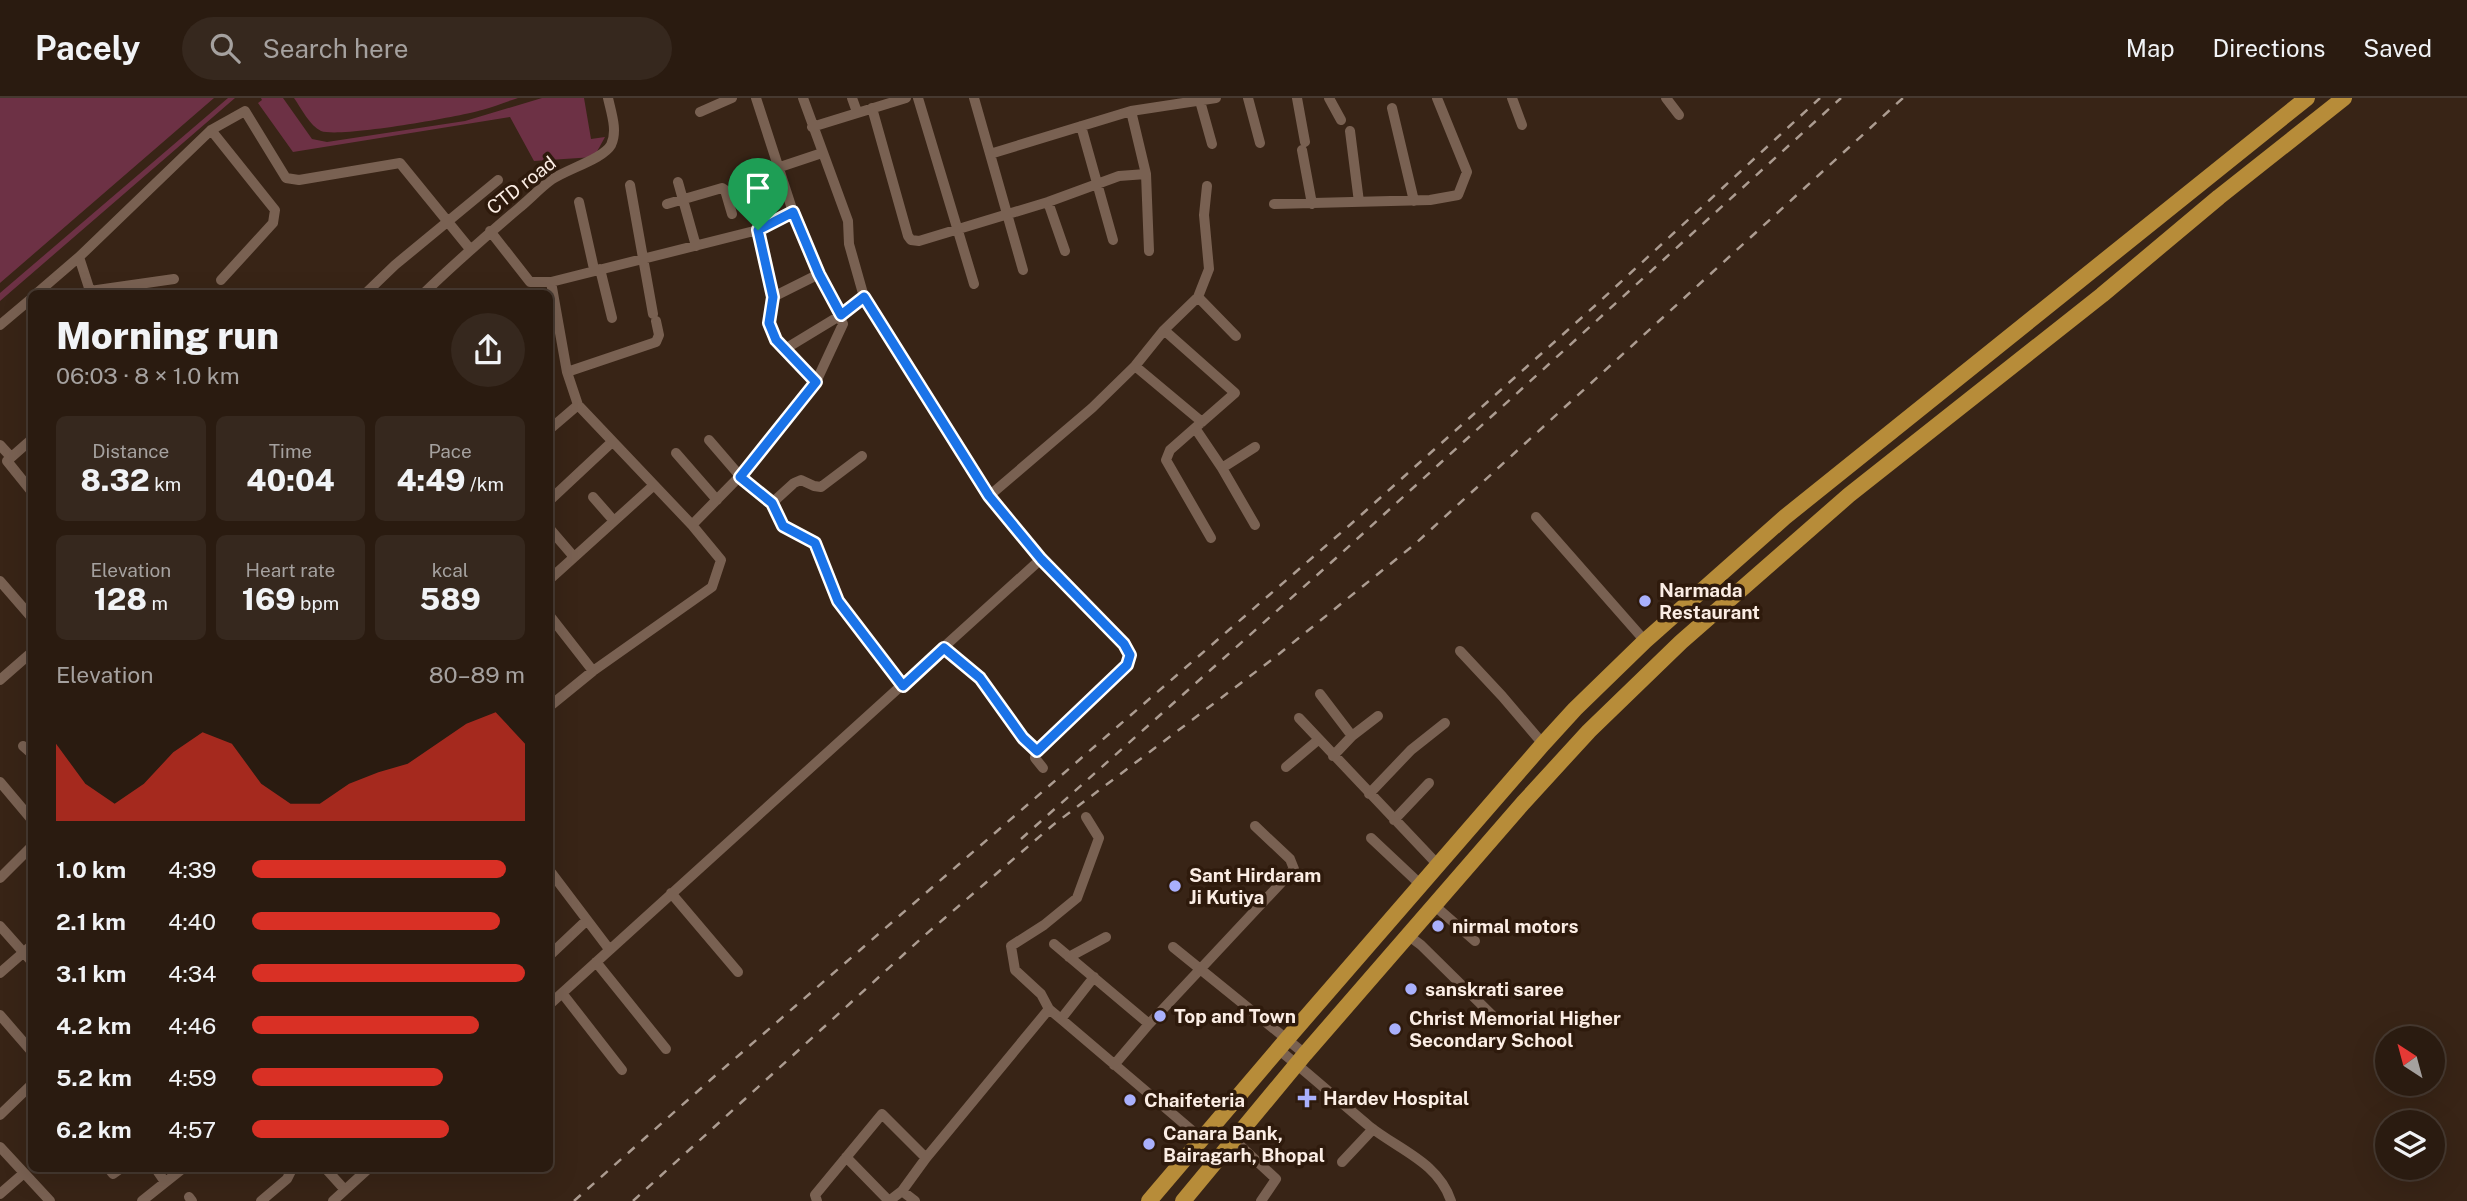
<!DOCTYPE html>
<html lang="en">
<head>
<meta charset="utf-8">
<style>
  :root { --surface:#2a1b10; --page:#36281e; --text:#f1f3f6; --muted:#a5a19f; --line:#463930; --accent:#d93025 }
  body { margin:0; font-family:"Public Sans",sans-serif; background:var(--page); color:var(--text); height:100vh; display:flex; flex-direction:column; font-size:26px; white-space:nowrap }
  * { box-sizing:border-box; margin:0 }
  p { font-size:23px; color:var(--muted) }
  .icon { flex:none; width:38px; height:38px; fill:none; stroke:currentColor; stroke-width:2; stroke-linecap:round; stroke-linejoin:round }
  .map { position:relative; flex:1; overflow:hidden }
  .details { position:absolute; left:28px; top:192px; width:525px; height:882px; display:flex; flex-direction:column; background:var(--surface); border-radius:10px; box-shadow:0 7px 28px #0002,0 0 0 2px var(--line) }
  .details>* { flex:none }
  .needle { width:46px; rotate:324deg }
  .fabs { position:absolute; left:2375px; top:928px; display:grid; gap:14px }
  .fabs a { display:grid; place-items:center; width:70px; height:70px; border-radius:50%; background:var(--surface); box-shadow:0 7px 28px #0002,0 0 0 2px var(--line); font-size:35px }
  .pin { position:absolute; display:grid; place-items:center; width:60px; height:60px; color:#fff; margin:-72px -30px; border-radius:50% 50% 50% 0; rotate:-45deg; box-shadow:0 0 7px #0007 }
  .pin .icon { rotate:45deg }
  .round { display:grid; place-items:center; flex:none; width:74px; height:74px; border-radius:37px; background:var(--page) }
  .headline { display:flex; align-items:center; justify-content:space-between; height:119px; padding:0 28px }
  h1 { font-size:38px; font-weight:800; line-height:52px }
  .metrics { display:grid; grid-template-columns:repeat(3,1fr); gap:10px; height:119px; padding:7px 28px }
  .metrics div { display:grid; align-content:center; border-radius:10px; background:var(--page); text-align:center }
  .metrics b { font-size:30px; font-weight:800 }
  .metrics small { font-size:19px; font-weight:400 }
  .metrics p { font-size:19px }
  .chart { height:196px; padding:14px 28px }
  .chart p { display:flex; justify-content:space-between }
  .chart svg { width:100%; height:126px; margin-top:7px; fill:var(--accent); opacity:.7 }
  ul { padding:0 28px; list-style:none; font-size:23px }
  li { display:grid; grid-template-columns:112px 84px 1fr; align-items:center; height:52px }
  li i { height:18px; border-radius:9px; background:var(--accent) }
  header { display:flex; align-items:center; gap:42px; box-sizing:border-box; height:98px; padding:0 35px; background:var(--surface); border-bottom:2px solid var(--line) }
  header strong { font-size:33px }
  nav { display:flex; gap:38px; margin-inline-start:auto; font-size:24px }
  .search { width:490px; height:63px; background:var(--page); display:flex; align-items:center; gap:18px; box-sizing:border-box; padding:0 24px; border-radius:38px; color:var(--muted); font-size:26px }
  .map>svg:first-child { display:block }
  .green { fill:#6d3145 }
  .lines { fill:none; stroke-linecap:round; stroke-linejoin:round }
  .minor { stroke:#796152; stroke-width:10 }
  .primary { stroke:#b78c39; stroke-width:16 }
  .rail { stroke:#ac9c91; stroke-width:2.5; stroke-dasharray:9 9; stroke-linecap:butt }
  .route-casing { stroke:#fff; stroke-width:14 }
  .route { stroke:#1a73e8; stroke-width:9 }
  .poi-dot { fill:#a9b0fc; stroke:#2e1a0c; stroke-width:2.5 }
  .labels { text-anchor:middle; stroke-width:7; stroke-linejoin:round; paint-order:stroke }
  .street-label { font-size:19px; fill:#fbede4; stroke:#2e1a0c }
  .poi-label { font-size:19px; font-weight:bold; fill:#fbede4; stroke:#2e1a0c; text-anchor:start }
</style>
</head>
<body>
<header>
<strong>Pacely</strong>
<div class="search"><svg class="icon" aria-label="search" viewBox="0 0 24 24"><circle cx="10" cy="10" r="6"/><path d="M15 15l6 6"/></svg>Search here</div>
<nav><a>Map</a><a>Directions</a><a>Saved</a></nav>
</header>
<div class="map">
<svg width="2467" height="1103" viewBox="0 0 2467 1103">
  <rect width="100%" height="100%" fill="#382416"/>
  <path class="green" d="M0 0H214L0 185Z
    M228 0H235L0 203V195Z
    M261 0H283L312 41 327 44 465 23 542 0H584L591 41 605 39 594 59 534 63 510 19 293 54 258 5 262 2Z
    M294 0H518C505 4 494 9 482 12 458 19 340 40 321 33 310 28 301 10 294 0Z"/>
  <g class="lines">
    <path class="minor" d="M803 0 848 123 849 146 864 199 989 398 1041 461 1124 546 1130 557 1127 567 1036 653 1035 660 1043 670
      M852 0 857 14
      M918 0 974 186
      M974 0 990 56 1131 13 1216 0
      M1248 0 1260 45
      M1297 0 1305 44
      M1329 0 1341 22
      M1512 0 1522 27
      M1666 0 1679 17
      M1200 3 1212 46
      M872 10 908 138 911 142 919 143 1048 104 1119 78 1146 76
      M1392 10 1414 103
      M1131 13 1146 76 1149 153
      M700 14 732 0
      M1081 28 1113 142
      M812 29 906 0
      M211 32 275 112 273 125 221 182
      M1350 33 1359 104
      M1302 52 1312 106
      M990 56 1023 172
      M780 69 822 55
      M678 84 696 148
      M630 87 653 216
      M579 104 594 171
      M1048 104 1065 153
      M667 106 722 90 725 92 732 116
      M1274 106 1430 102 1458 97 1467 74 1437 0
      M758 132 773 199 769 224 776 242 816 284
      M490 133 530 184H551L758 132 793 114
      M79 159 91 196
      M600 171 612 220
      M90 193 174 181
      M368 193 395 167 498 82
      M36 196 79 159 211 32 245 13 286 80 299 82 400 65 470 151
      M423 196C454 166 486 138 519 110 530 101 540 90 551 82 567 71 603 61 611 47 618 33 611 14 608 0
      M773 199 819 176
      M1198 199 1236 238
      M0 227 32 200
      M1164 232 1235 295 1195 330 1222 370 1255 427
      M785 251 841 217 864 199
      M1135 268 1202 324
      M567 274 656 244 659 237 656 223
      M1195 330 1170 352 1166 362 1211 440
      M550 331 578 307
      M32 341 7 363 32 394
      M709 342 740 378 772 405 783 428 815 445 838 503 903 588
      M0 347 11 359
      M676 355 717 402
      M1222 370 1255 349
      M989 398 1092 310 1135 268 1164 232 1198 199 1209 171 1204 117 1207 88
      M593 399 614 423
      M550 402 612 344
      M772 405 794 385 801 382 814 388 821 389 862 358
      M1536 419 1645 543
      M692 427 740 378 816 284 843 226 819 176 793 114 756 0
      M550 431 574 459
      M550 481 654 387
      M0 483 32 520
      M550 518 593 573
      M944 550 980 580 1023 640 1036 653
      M1460 553 1502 598 1543 646
      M0 582 32 554
      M1320 596 1352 638
      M550 608 593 573 712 489 721 462 692 427 578 307 567 274 551 184
      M1299 620 1439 768
      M23 648 32 656
      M1333 658 1352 638 1378 618
      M1286 669 1318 642
      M0 684 32 722
      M1369 696 1411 652 1445 625
      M1086 719 1099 740 1077 800 1044 827 1011 848 1015 872 1041 896 1049 911 1061 921 1202 1041
      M1394 722 1429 685
      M1371 740 1421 787
      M550 773 609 851
      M0 780 32 748
      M671 795 738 874
      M1435 808 1475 843
      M0 828 32 864
      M1409 838 1421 847 1494 919
      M1054 846 1149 926
      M1173 849 1305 956
      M550 857 587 822
      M1069 859 1106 839
      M596 864 666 951
      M0 875 32 847
      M562 895 622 972
      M550 906 1041 461
      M0 917 32 954
      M1061 921 1094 879
      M1278 951C1309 976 1339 1003 1369 1028 1399 1052 1438 1064 1451 1103
      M1114 967 1149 926 1294 771 1290 761 1255 728
      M0 1017 32 986
      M1234 1042 1276 1081 1261 1103
      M0 1049 50 1103
      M846 1059 889 1103 902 1093 926 1060 1049 911
      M1342 1064 1373 1031
      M109 1071 113 1076 120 1071
      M156 1071 165 1084
      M326 1071 345 1092
      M902 1093 915 1103
      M0 1096 24 1075
      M189 1099 192 1103
      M142 1103 182 1071
      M261 1103 287 1081 292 1071
      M333 1103 368 1071
      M817 1103 815 1097 882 1016 926 1060"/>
    <path class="primary" d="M1149 1103 1287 941 1543 646 1575 611 1645 543 1785 419 2307 0
      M1183 1103 1305 956 1523 705 1589 633 1681 544 1849 397 2102 197 2219 99 2344 0"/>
    <path class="rail" d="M1021 741 1335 461 1841 0
      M574 1103 716 977 1351 426 1598 205 1820 0
      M633 1103 925 837 1053 727 1274 560 1415 446 1903 0"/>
  </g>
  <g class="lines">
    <defs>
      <path id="route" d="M793 114 819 176 841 217 864 199 989 398 1041 461 1124 546 1130 557 1127 567 1037 653 1023 640 980 580 944 550 903 588 838 503 815 445 783 428 772 405 740 379 816 284 776 242 769 225 773 199 758 132Z"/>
    </defs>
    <use href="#route" class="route-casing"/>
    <use href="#route" class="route"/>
  </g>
  <g class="poi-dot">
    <circle cx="1645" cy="503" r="7"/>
    <circle cx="1175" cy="788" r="7"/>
    <circle cx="1438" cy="828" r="7"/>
    <circle cx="1411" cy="891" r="7"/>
    <circle cx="1160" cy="918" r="7"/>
    <circle cx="1395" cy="931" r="7"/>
    <path d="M1303.5 989.5h7v7h7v7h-7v7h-7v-7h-7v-7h7z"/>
    <circle cx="1130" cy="1002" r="7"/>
    <circle cx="1149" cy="1046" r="7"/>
  </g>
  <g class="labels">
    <g class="street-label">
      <text transform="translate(521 87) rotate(-38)" y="7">CTD road</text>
    </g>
    <g class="poi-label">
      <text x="1659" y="499">Narmada<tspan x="1659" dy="22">Restaurant</tspan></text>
      <text x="1189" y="784">Sant Hirdaram<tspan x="1189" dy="22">Ji Kutiya</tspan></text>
      <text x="1452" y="835">nirmal motors</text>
      <text x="1425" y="898">sanskrati saree</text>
      <text x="1174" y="925">Top and Town</text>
      <text x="1409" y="927">Christ Memorial Higher<tspan x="1409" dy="22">Secondary School</tspan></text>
      <text x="1323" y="1007">Hardev Hospital</text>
      <text x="1144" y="1009">Chaifeteria</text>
      <text x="1163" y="1042">Canara Bank,<tspan x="1163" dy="22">Bairagarh, Bhopal</tspan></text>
    </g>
  </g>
</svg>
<div class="fabs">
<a><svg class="needle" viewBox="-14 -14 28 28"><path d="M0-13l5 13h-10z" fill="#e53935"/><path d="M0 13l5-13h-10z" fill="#a5a19f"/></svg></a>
<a><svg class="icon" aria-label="layers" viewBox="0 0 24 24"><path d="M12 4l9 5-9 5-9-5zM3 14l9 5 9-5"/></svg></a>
</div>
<div class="pin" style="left:758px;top:132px;background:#1e9e55"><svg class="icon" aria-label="arrive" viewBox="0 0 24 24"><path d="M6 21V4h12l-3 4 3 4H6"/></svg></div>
<section class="details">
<div class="headline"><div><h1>Morning run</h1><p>06:03 · 8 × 1.0 km</p></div><a class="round"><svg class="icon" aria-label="share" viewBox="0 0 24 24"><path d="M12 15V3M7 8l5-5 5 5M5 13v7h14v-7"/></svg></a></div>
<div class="metrics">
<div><p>Distance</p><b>8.32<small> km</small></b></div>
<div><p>Time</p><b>40:04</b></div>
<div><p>Pace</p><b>4:49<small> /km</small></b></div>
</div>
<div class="metrics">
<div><p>Elevation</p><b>128<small> m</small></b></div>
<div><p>Heart rate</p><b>169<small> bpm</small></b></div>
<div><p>kcal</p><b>589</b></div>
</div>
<div class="chart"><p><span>Elevation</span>80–89 m</p>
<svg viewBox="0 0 160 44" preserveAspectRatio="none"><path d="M0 44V17L10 31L20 38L30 31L40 20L50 13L60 17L70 31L80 38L90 38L100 31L110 27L120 24L130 17L140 10L150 6L160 17V44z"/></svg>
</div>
<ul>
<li><b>1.0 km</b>4:39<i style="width:93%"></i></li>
<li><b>2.1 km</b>4:40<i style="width:91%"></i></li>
<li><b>3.1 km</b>4:34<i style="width:100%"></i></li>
<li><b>4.2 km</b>4:46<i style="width:83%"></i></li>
<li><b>5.2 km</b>4:59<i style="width:70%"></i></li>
<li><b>6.2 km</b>4:57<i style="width:72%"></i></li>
</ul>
</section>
</div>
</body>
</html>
